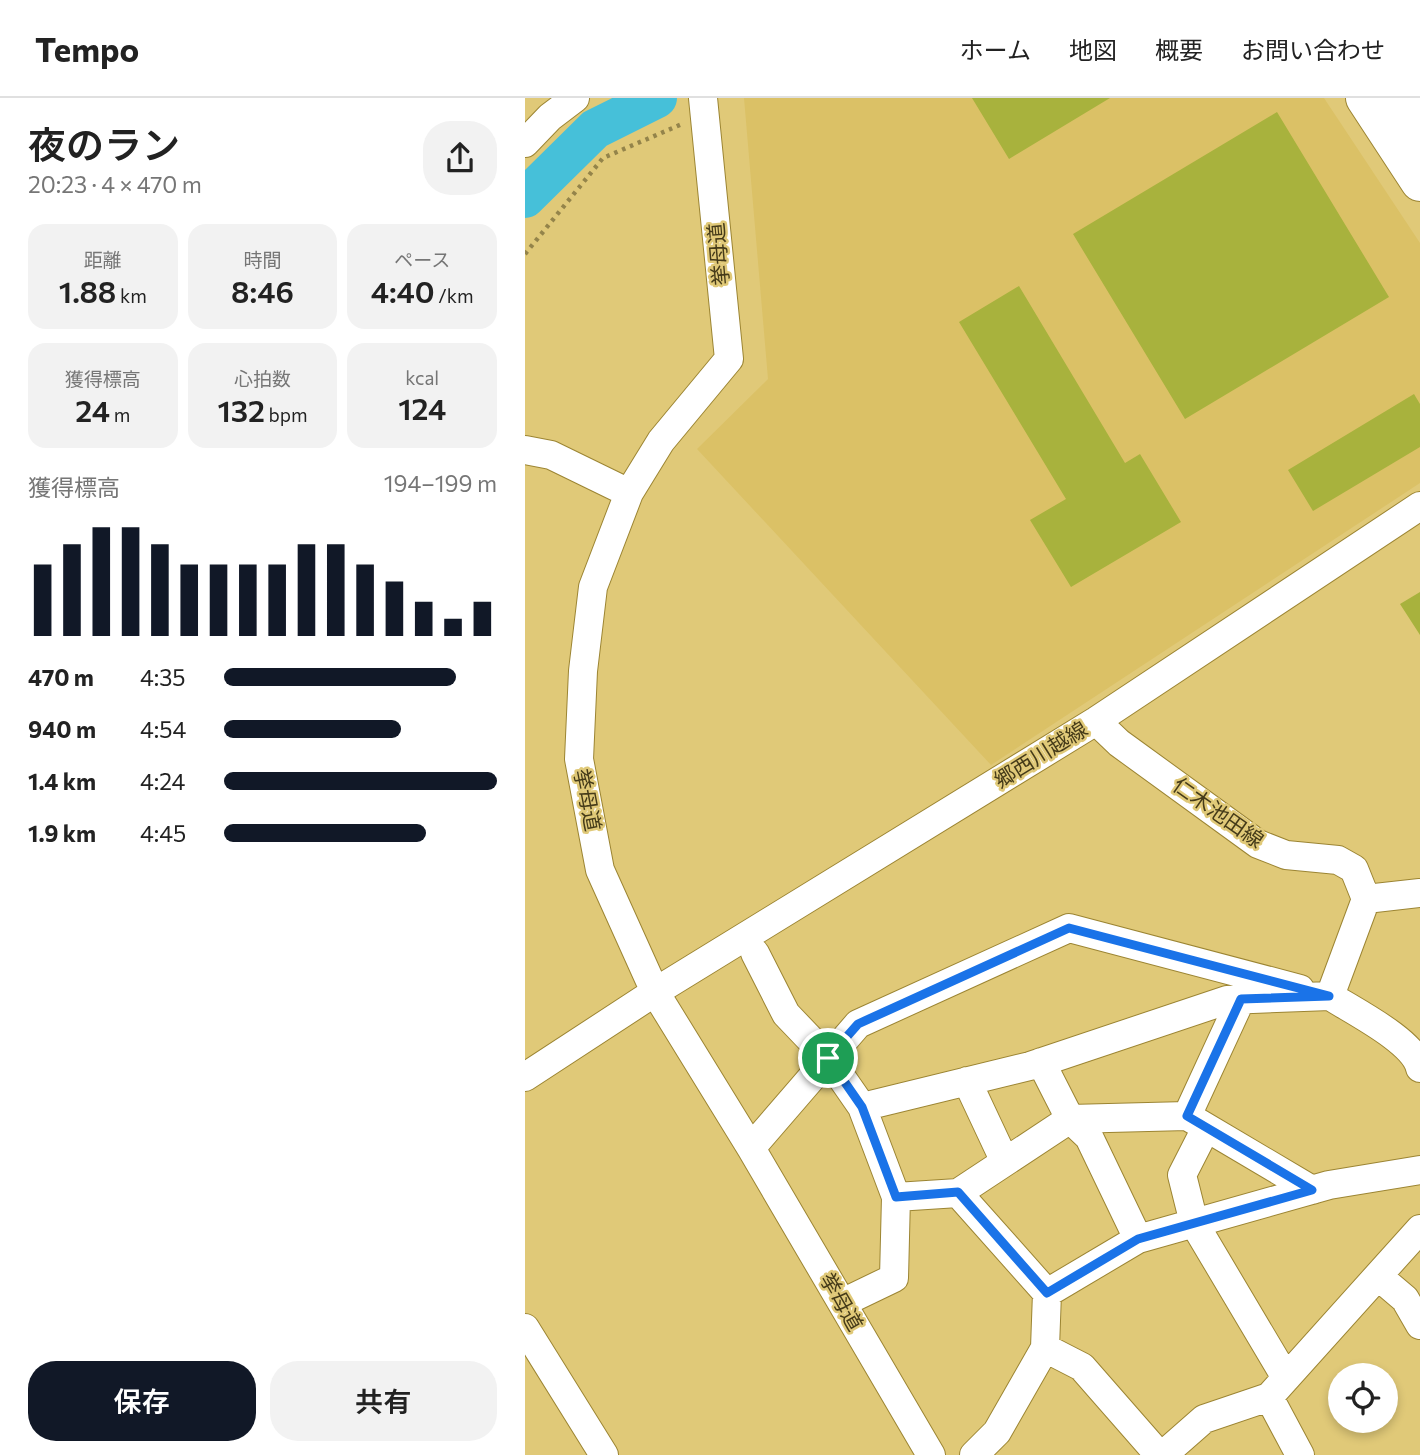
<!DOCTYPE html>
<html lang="ja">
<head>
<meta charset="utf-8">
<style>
  :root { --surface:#fff; --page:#f2f2f2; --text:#222; --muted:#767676; --line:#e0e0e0; --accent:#111827 }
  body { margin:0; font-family:Commissioner,"Noto Sans JP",sans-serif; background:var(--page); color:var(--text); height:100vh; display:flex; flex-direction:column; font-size:26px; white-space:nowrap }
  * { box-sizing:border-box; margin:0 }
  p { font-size:23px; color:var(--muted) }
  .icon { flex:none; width:38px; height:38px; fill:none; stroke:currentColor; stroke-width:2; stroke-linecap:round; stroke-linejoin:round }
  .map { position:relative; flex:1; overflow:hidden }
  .drawer { display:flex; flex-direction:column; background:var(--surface); width:525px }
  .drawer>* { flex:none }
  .controls { position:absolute; left:803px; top:1265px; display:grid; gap:14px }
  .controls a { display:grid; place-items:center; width:70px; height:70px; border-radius:50%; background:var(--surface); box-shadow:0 4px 10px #0003; font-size:35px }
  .pin { position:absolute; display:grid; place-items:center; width:60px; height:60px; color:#fff; margin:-30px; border:4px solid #fff; border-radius:50%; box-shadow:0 2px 7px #0007 }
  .round { display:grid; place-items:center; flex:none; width:74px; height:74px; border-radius:28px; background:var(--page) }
  .summary { display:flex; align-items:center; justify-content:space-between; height:119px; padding:0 28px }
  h1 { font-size:38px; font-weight:600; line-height:52px }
  .stats { display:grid; grid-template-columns:repeat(3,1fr); gap:10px; height:119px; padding:7px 28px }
  .stats div { display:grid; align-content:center; border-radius:18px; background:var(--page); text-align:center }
  .stats b { font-size:30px; font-weight:600 }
  .stats small { font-size:19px; font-weight:400 }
  .stats p { font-size:19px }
  .chart { height:196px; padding:14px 28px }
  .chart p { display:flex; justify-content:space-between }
  .chart svg { width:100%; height:126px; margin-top:7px; stroke:var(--accent); stroke-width:6 }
  .cta { display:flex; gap:14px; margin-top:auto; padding:14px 28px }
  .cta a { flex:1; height:80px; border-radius:28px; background:var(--accent); color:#fff; font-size:28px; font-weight:600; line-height:80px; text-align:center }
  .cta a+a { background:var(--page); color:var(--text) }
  ul { padding:0 28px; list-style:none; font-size:23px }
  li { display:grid; grid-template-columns:112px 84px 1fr; align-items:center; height:52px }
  li i { height:18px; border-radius:9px; background:var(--accent) }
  header { display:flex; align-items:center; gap:42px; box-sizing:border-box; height:98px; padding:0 35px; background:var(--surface); border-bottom:2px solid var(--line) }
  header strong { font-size:33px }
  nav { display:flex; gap:38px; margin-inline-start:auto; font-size:24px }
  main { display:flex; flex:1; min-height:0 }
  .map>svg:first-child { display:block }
  .built { fill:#dbc166 }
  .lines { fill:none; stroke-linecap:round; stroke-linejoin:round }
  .river { stroke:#46c0d9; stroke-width:40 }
  .building { fill:#a8b23d }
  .minor-casing { stroke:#9c8533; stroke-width:30 }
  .highway-casing { stroke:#9c8533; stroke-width:40 }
  .path { stroke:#94844a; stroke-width:4.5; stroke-dasharray:3.5 5; stroke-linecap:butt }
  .minor { stroke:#fff; stroke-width:28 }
  .highway { stroke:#fff; stroke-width:38 }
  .route-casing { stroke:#fff; stroke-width:14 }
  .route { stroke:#1a73e8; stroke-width:9 }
  .labels { text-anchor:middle; stroke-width:5; stroke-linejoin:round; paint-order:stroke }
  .street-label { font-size:21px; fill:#453b19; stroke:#e0c978 }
</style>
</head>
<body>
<header>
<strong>Tempo</strong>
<nav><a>ホーム</a><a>地図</a><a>概要</a><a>お問い合わせ</a></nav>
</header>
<main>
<section class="drawer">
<div class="summary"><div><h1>夜のラン</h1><p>20:23 · 4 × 470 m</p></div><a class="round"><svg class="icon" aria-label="share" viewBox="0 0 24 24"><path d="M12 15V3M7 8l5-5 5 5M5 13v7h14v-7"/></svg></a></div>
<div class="stats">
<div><p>距離</p><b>1.88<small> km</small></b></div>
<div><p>時間</p><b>8:46</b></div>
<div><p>ペース</p><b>4:40<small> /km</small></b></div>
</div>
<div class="stats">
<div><p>獲得標高</p><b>24<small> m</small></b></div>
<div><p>心拍数</p><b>132<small> bpm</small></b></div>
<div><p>kcal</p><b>124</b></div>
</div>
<div class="chart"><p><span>獲得標高</span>194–199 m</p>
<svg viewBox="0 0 160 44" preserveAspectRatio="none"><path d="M5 44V19M15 44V12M25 44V6M35 44V6M45 44V12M55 44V19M65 44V19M75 44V19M85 44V19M95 44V12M105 44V12M115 44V19M125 44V25M135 44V32M145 44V38M155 44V32"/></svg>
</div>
<ul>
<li><b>470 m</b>4:35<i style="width:85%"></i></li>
<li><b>940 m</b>4:54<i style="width:65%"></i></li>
<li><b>1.4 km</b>4:24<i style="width:100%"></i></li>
<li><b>1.9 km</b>4:45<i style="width:74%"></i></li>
</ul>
<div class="cta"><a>保存</a><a>共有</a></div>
</section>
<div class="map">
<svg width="895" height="1357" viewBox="0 0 895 1357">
  <rect width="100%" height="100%" fill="#e0c978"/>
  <path class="built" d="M219 0H799L895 145V385L466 667 172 351 243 281Z"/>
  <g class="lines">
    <path class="river" d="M0 100 70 31 132 0"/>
  </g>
  <path class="building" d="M447 0H585L484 61Z
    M752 14 864 199 660 321 548 136Z
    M494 188 600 365 615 356 656 424 546 489 505 422 541 401 434 224Z
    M889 296 895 306V349L788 413 763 372Z
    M895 494V537L875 506Z"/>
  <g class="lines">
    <defs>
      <path id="minor" d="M178 0 204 261 136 343 104 395 68 489 58 573 54 661 75 772 130 894 226 1050 406 1357
        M0 45 25 19 50 0
        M0 352 26 357 104 395
        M571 623 594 645 733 746 761 757 813 762 829 771 841 801 805 898C828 913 889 943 895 970
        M841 801 895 795
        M230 855 261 916 303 960 337 1009 505 968 702 902 805 898
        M516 964 545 1021 564 1039 613 1141
        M0 979 130 894 571 623 895 408
        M442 983 480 1064
        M662 1018 716 901
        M681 1030 657 1077 669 1125 761 1280
        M226 1050 333 926 544 830 775 891
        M433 1095 522 1195
        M371 1099 433 1095 545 1021 662 1018 787 1092
        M853 1178 880 1201 895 1227
        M317 1205 369 1180 371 1099 337 1009
        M0 1230 79 1357
        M520 1250 557 1269 634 1357
        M744 1299 775 1357
        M449 1357 472 1334 520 1250 522 1195 613 1141 804 1087 895 1072
        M638 1357 679 1321 744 1299 895 1131"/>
      <path id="highway" d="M840 0 895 84
        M874 0 895 33"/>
    </defs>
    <use href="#minor" class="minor-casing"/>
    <use href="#highway" class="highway-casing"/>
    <path class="path" d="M0 156 78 60 157 26"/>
    <use href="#minor" class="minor"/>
    <use href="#highway" class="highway"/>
  </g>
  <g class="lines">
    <defs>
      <path id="route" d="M544 830 804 898 716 901 662 1018 787 1092 613 1141 522 1195 433 1094 371 1099 337 1009 303 960 333 926Z"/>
    </defs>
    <use href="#route" class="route-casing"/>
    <use href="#route" class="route"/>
  </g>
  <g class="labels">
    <g class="street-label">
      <text transform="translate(194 156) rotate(-95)" y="7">挙母道</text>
      <text transform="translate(516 657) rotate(-32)" y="7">郷西川越線</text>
      <text transform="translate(62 702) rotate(79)" y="7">挙母道</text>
      <text transform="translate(693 715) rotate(35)" y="7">仁木池田線</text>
      <text transform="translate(316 1204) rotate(60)" y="7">挙母道</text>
    </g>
  </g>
</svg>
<div class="controls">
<a><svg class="icon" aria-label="locate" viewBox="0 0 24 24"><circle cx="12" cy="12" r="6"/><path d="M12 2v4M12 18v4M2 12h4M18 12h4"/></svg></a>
</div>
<div class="pin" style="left:303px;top:960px;background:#1e9e55"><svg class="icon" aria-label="arrive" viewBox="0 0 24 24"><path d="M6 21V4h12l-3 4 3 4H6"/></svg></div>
</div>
</main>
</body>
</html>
